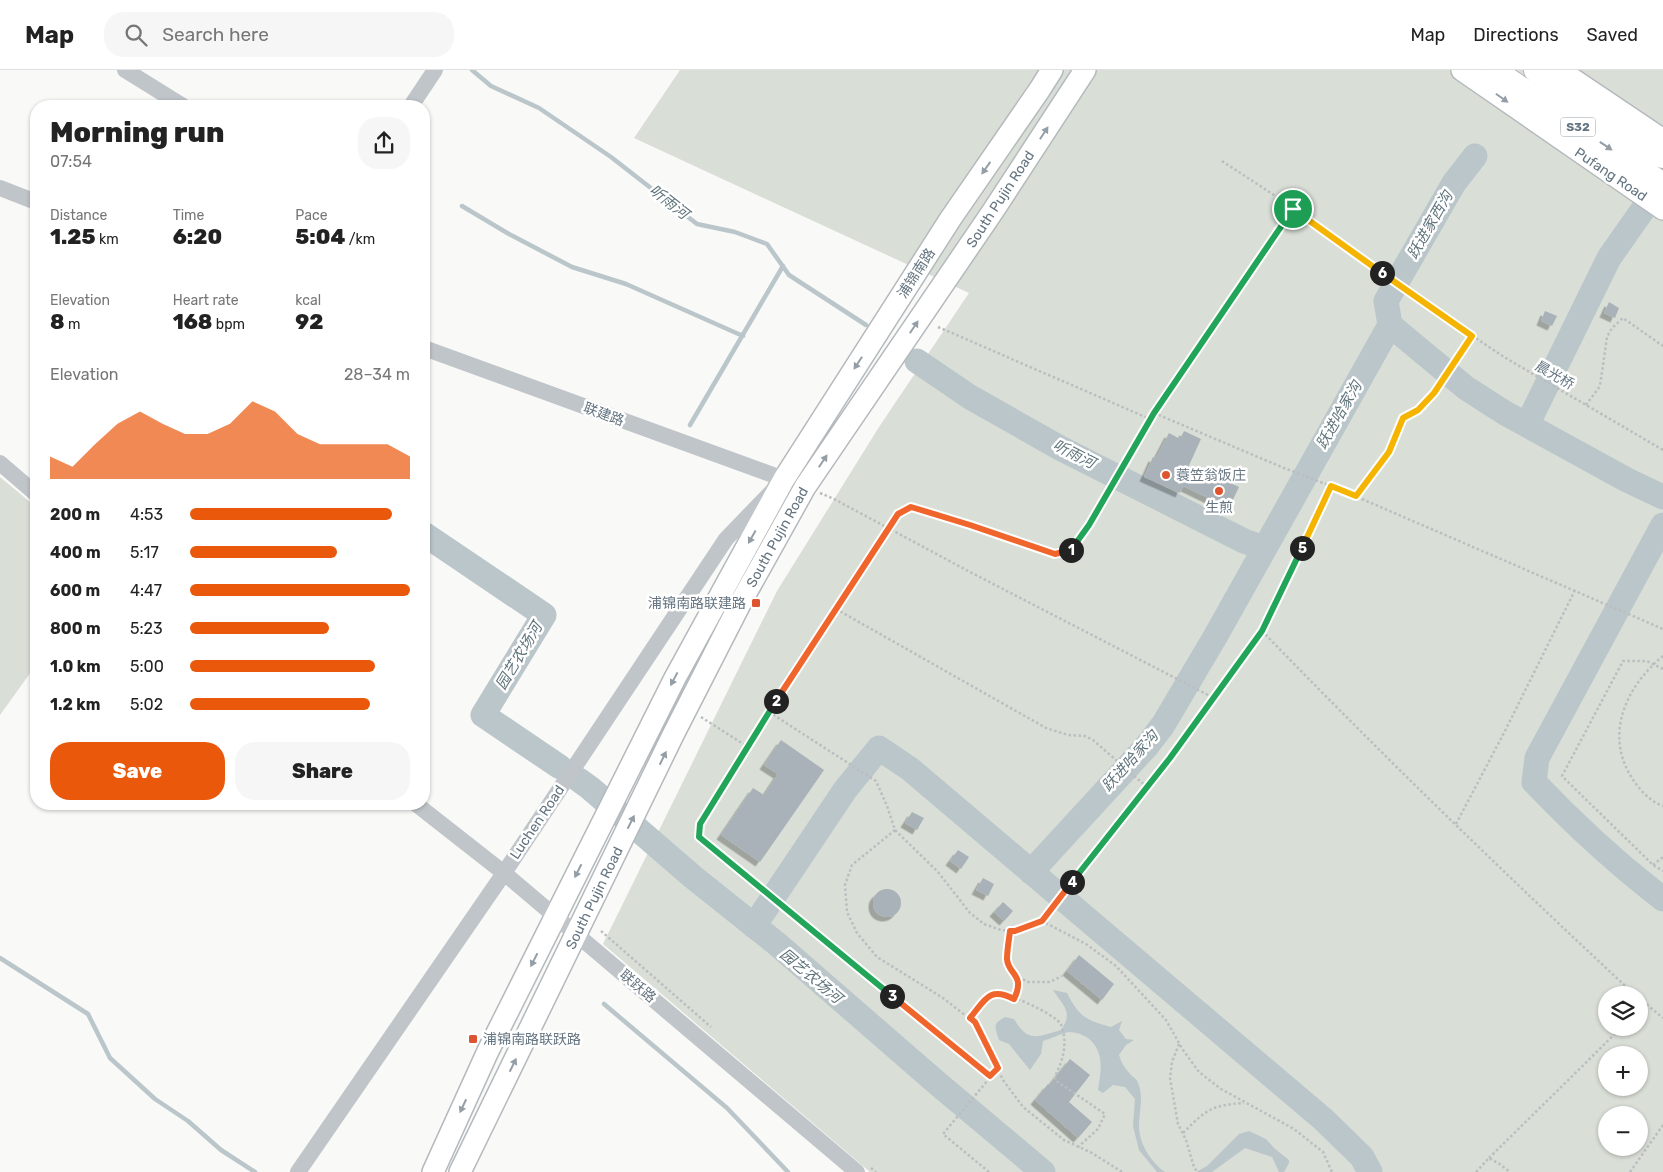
<!DOCTYPE html>
<html lang="en">
<head>
<meta charset="utf-8">
<style>
  :root { --surface:#fff; --page:#f6f6f6; --text:#222; --muted:#767676; --line:#e0e0e0; --accent:#ea580c }
  body { margin:0; font-family:Rubik,"Noto Sans SC",sans-serif; background:var(--page); color:var(--text); height:100vh; display:flex; flex-direction:column; font-size:19px; white-space:nowrap }
  * { box-sizing:border-box; margin:0 }
  p { font-size:16px; color:var(--muted) }
  .icon { flex:none; width:28px; height:28px; fill:none; stroke:currentColor; stroke-width:2; stroke-linecap:round; stroke-linejoin:round }
  .map { position:relative; flex:1; overflow:hidden }
  .sheet { position:absolute; left:30px; top:30px; width:400px; height:710px; display:flex; flex-direction:column; background:var(--surface); border-radius:20px; box-shadow:0 1px 4px #0004 }
  .sheet>* { flex:none }
  .fabs { position:absolute; left:1598px; top:916px; display:grid; gap:10px }
  .fabs a { display:grid; place-items:center; width:50px; height:50px; border-radius:50%; background:var(--surface); box-shadow:0 1px 4px #0004; font-size:25px }
  .pin { position:absolute; display:grid; place-items:center; width:42px; height:42px; color:#fff; margin:-21px; border:2px solid #fff; border-radius:50%; box-shadow:0 1px 5px #0007 }
  .km { position:absolute; width:25px; height:25px; margin:-12px; border-radius:50%; background:#222; color:#fff; font-size:14px; line-height:25px; text-align:center }
  .round { display:grid; place-items:center; flex:none; width:52px; height:52px; border-radius:20px; background:var(--page) }
  .summary { display:flex; align-items:center; justify-content:space-between; height:85px; padding:0 20px }
  h1 { font-size:28px; font-weight:800; line-height:38px }
  .metrics { display:grid; grid-template-columns:repeat(3,1fr); gap:8px; height:85px; padding:5px 20px }
  .metrics div { display:grid; align-content:center }
  .metrics b { font-size:21px; font-weight:800 }
  .metrics small { font-size:14px; font-weight:400 }
  .metrics p { font-size:14px }
  .chart { height:140px; padding:10px 20px }
  .chart p { display:flex; justify-content:space-between }
  .chart svg { width:100%; height:90px; margin-top:5px; fill:var(--accent); opacity:.7 }
  .button { display:flex; gap:10px; margin-top:auto; padding:10px 20px }
  .button a { flex:1; height:58px; border-radius:20px; background:var(--accent); color:#fff; font-size:20px; font-weight:800; line-height:58px; text-align:center }
  .button a+a { background:var(--page); color:var(--text) }
  ul { padding:0 20px; list-style:none; font-size:16px }
  li { display:grid; grid-template-columns:80px 60px 1fr; align-items:center; height:38px }
  li i { height:12px; border-radius:6px; background:var(--accent) }
  header { display:flex; align-items:center; gap:30px; box-sizing:border-box; height:70px; padding:0 25px; background:var(--surface); border-bottom:1px solid var(--line) }
  header strong { font-size:24px }
  nav { display:flex; gap:28px; margin-inline-start:auto; font-size:18px }
  .search { width:350px; height:45px; background:var(--page); display:flex; align-items:center; gap:12px; box-sizing:border-box; padding:0 18px; border-radius:20px; color:var(--muted); font-size:19px }
  .map>svg:first-child { display:block }
  .green { fill:#d9ded6; fill-rule:evenodd }
  .water { fill:#bac6ca }
  .lines { fill:none; stroke-linecap:round; stroke-linejoin:round }
  .stream { stroke:#bac6ca; stroke-width:4.5 }
  .river { stroke:#bac6ca; stroke-width:25 }
  .building { fill:#a9b2b8; filter:url(#shadow) }
  .major-casing { stroke:#b4b9bd; stroke-width:24 }
  .highway-casing { stroke:#b4b8bc; stroke-width:26 }
  .path { stroke:#bbbec1; stroke-width:2.5; stroke-dasharray:2.5 2.5; stroke-linecap:butt }
  .minor { stroke:#c0c5c9; stroke-width:16 }
  .major { stroke:#fff; stroke-width:21 }
  .highway { stroke:#fff; stroke-width:24 }
  .oneway { fill:#939ea7 }
  .split-1-casing { stroke:#fff; stroke-width:10 }
  .split-2-casing { stroke:#fff; stroke-width:10 }
  .split-3-casing { stroke:#fff; stroke-width:10 }
  .split-4-casing { stroke:#fff; stroke-width:10 }
  .split-5-casing { stroke:#fff; stroke-width:10 }
  .split-6-casing { stroke:#fff; stroke-width:10 }
  .split-7-casing { stroke:#fff; stroke-width:10 }
  .split-1 { stroke:#22a559; stroke-width:6 }
  .split-2 { stroke:#f0652b; stroke-width:6 }
  .split-3 { stroke:#22a559; stroke-width:6 }
  .split-4 { stroke:#f0652b; stroke-width:6 }
  .split-5 { stroke:#22a559; stroke-width:6 }
  .split-6 { stroke:#f5b400; stroke-width:6 }
  .split-7 { stroke:#f5b400; stroke-width:6 }
  .poi-dot { fill:#df5430; stroke:#fff; stroke-width:2 }
  .labels { text-anchor:middle; stroke-width:5; stroke-linejoin:round; paint-order:stroke }
  .shield { fill:#fff; stroke:#939ea7; stroke-width:1 }
  .shield-label { font-size:12px; font-weight:bold; fill:#657581 }
  .street-label { font-size:14px; fill:#657581; stroke:#fff }
  .poi-label { font-size:14px; fill:#657581; stroke:#fff; text-anchor:start }
  .water-label { font-size:15px; font-style:italic; fill:#60747b; stroke:#fff }
</style>
</head>
<body>
<header>
<strong>Map</strong>
<div class="search"><svg class="icon" aria-label="search" viewBox="0 0 24 24"><circle cx="10" cy="10" r="6"/><path d="M15 15l6 6"/></svg>Search here</div>
<nav><a>Map</a><a>Directions</a><a>Saved</a></nav>
</header>
<div class="map">
<svg width="1663" height="1102" viewBox="0 0 1663 1102">
  <defs>
    <filter id="shadow"><feDropShadow dx="-4.5" dy="4.5" stdDeviation="0" flood-color="#0004"/></filter>
  </defs>
  <rect width="100%" height="100%" fill="#f9f9f7"/>
  <path class="green" d="M680 0H1663V1102H870L603 874 777 521 879 357 969 223 634 68ZM1606 925H1639V958H1606ZM1606 985H1639V1018H1606ZM1606 1045H1639V1078H1606Z
    M0 407 36 437V595L0 645Z"/>
  <path class="water" d="M1053 920 1067 923C1079 947 1086 950 1111 957L1122 951 1119 960 1126 969 1134 970 1126 975 1119 985C1121 992 1125 999 1131 1005 1134 1008 1137 1009 1138 1013 1144 1027 1139 1042 1139 1056 1139 1074 1151 1092 1165 1102H1157L1139 1080 1133 1056 1135 1029 1125 1017 1113 1015 1103 1023 1098 1020C1101 1000 1105 982 1088 968 1082 964 1076 962 1069 962 1062 963 1050 969 1043 971L1041 984 1030 1000 1009 974 999 970C995 957 992 954 1005 947L1014 949C1028 973 1037 967 1061 960 1074 942 1063 936 1053 920Z
    M1249 1061 1266 1069 1274 1078 1289 1090V1093L1284 1102H1279L1272 1087 1245 1078 1212 1102H1196L1207 1096 1239 1064Z"/>
  <g class="lines">
    <path class="stream" d="M472 0 491 16 539 38 611 87 697 154 735 162 767 174 789 205 866 255
      M462 136 509 164 572 197 626 214 743 266
      M690 355 783 196
      M1662 828 1663 826
      M0 888 88 944 110 988 155 1029 188 1051 221 1080 255 1102
      M604 934 727 1038 788 1102"/>
    <path class="river" d="M1390 255 1386 231 1454 113 1475 86
      M917 291 970 327 1060 378 1244 471 1264 478
      M1527 355 1609 188 1663 111
      M1663 455 1537 688 1534 712C1574 754 1616 793 1663 829
      M424 464 544 545 483 645 560 697
      M579 710 590 718 693 807 777 874 937 1013 1043 1102
      M1031 802 1146 677 1163 655 1215 567 1390 255 1466 318 1505 343 1627 410 1663 427
      M754 856 845 720 879 678 910 699 1323 1049 1362 1087 1370 1102"/>
  </g>
  <path class="building" d="M1609 232 1619 238 1615 248 1604 243Z
    M1545 241 1557 246 1552 256 1541 251Z
    M1184 361 1201 369 1186 402 1206 410 1209 403 1239 417 1229 438 1183 416 1180 423 1144 407 1153 387 1156 388 1169 363 1180 369Z
    M781 670 824 700 760 792 721 765 753 718 764 725 778 704 764 695Z
    M912 742 924 748 917 760 905 753Z
    M958 780 969 787 961 799 950 791Z
    M983 808 994 814 988 826 976 820Z
    M873 833a14 14 0 1 1 28 0a14 14 0 1 1-28 0Z
    M1003 832 1013 841 1004 851 994 842Z
    M1079 885 1114 914 1102 930 1067 901Z
    M1070 989 1090 1005 1069 1032 1092 1052 1078 1068 1035 1030 1048 1014 1049 1015Z"/>
  <g class="lines">
    <defs>
      <path id="major" d="M1462 0 1663 139
        M1559 0 1663 70
        M433 1102 488 981 675 608 784 409 951 148 1040 19 1052 0
        M460 1102 673 665 742 530 805 417 993 141 1085 0"/>
      <path id="highway" d="M1493 0 1663 115
        M1536 0 1663 86"/>
    </defs>
    <use href="#major" class="major-casing"/>
    <use href="#highway" class="highway-casing"/>
    <path class="path" d="M1222 91 1277 127 1434 240 1504 287 1663 380
      M938 257 1150 349
      M1586 335 1600 316 1607 267 1612 258 1623 248 1663 276
      M1154 343 1284 398 1341 420 1663 559
      M820 423 834 429 970 502 1214 628
      M1357 426 1389 382 1403 348 1418 340 1434 323 1472 266
      M836 539 1046 658 1068 665 1085 666 1093 670 1147 717
      M1262 561C1383 686 1508 807 1635 925
      M1663 586C1625 617 1603 667 1634 711 1641 721 1651 732 1663 736
      M1663 599 1647 591H1623L1562 706 1653 795 1663 801
      M769 642 876 711 887 736 895 760 938 802 970 843 984 854 1001 860 1015 861 1042 851 1086 874 1116 896 1166 950 1183 980 1199 1002 1221 1019 1294 1059 1323 1082 1332 1102
      M701 647 748 677
      M1456 754 1506 659 1575 520
      M895 760 852 795 845 815 847 842 857 863 877 887 943 928 975 953 1003 1010 1023 1037 1064 1070 1092 1083 1122 1102
      M1653 795 1663 787
      M1042 851 1170 688 1262 561 1331 416
      M601 861 711 957
      M1010 861 1007 891 1017 906 1028 912H1050L1062 906
      M1639 928 1663 948
      M1015 929 1018 913 1017 906
      M1639 940 1645 934
      M970 949C976 940 984 927 994 924 1004 920 1054 944 1061 954 1061 954 1062 960 1063 961 1066 973 1064 984 1060 995 1058 1000 1055 1005 1055 1010L1105 1044 1098 1059 1078 1077
      M1179 974 1172 992 1170 1008 1178 1054 1186 1070 1194 1097 1197 1102
      M990 1006 699 767 700 754 765 649 897 444 911 437 970 455 1055 484 1070 481 1089 455 1154 343 1293 139
      M1183 1063C1206 1040 1211 1035 1244 1033
      M1489 1088 1621 958
      M871 1098 876 1102
      M989 1102 943 1064 998 998
      M1476 1102 1489 1088 1498 1093 1510 1102
      M1630 1102 1663 1055"/>
    <path class="minor" d="M125 0 183 36
      M411 36 435 0
      M0 118 36 132
      M0 393 36 424
      M416 734 504 803 857 1102
      M298 1102 504 803 726 469 784 409 424 278"/>
    <use href="#major" class="major"/>
    <use href="#highway" class="highway"/>
  </g>
  <defs><path id="oneway-solid" d="M-6-.8H1V-3.2L6.5 0L1 3.2V.8H-6Z" transform="scale(1.25)"/></defs>
  <g class="oneway">
    <use href="#oneway-solid" transform="translate(1502 28) rotate(35)"/>
    <use href="#oneway-solid" transform="translate(1044 63) rotate(-57)"/>
    <use href="#oneway-solid" transform="translate(1606 76) rotate(34)"/>
    <use href="#oneway-solid" transform="translate(986 98) rotate(125)"/>
    <use href="#oneway-solid" transform="translate(914 257) rotate(-56)"/>
    <use href="#oneway-solid" transform="translate(858 293) rotate(123)"/>
    <use href="#oneway-solid" transform="translate(823 391) rotate(-56)"/>
    <use href="#oneway-solid" transform="translate(752 467) rotate(119)"/>
    <use href="#oneway-solid" transform="translate(674 609) rotate(118)"/>
    <use href="#oneway-solid" transform="translate(663 688) rotate(-64)"/>
    <use href="#oneway-solid" transform="translate(631 752) rotate(-63)"/>
    <use href="#oneway-solid" transform="translate(578 801) rotate(117)"/>
    <use href="#oneway-solid" transform="translate(534 890) rotate(117)"/>
    <use href="#oneway-solid" transform="translate(513 995) rotate(-64)"/>
    <use href="#oneway-solid" transform="translate(463 1036) rotate(115)"/>
  </g>
  <g class="lines">
    <defs>
      <path id="split-1" d="M1071 480 1089 455 1154 343 1293 139"/>
      <path id="split-2" d="M776 631 898 444 911 437 970 455 1055 484 1071 480"/>
      <path id="split-3" d="M776 631 700 754 699 767 892 926"/>
      <path id="split-4" d="M892 926 990 1006 998 998 975 952 970 948C985 930 989 916 1014 929 1026 904 1008 905 1007 889 1007 880 1009 870 1010 861H1015L1042 851 1072 812"/>
      <path id="split-5" d="M1072 812 1170 688 1262 561 1302 478"/>
      <path id="split-6" d="M1302 478 1331 416 1356 426 1389 382 1403 348 1418 340 1434 323 1472 266 1382 203"/>
      <path id="split-7" d="M1293 139 1382 203"/>
    </defs>
    <use href="#split-1" class="split-1-casing"/>
    <use href="#split-2" class="split-2-casing"/>
    <use href="#split-3" class="split-3-casing"/>
    <use href="#split-4" class="split-4-casing"/>
    <use href="#split-5" class="split-5-casing"/>
    <use href="#split-6" class="split-6-casing"/>
    <use href="#split-7" class="split-7-casing"/>
    <use href="#split-1" class="split-1"/>
    <use href="#split-2" class="split-2"/>
    <use href="#split-3" class="split-3"/>
    <use href="#split-4" class="split-4"/>
    <use href="#split-5" class="split-5"/>
    <use href="#split-6" class="split-6"/>
    <use href="#split-7" class="split-7"/>
  </g>
  <g class="poi-dot">
    <circle cx="1166" cy="405" r="5"/>
    <circle cx="1219" cy="421" r="5"/>
    <rect x="751" y="528" width="10" height="10" rx="2.5"/>
    <rect x="468" y="964" width="10" height="10" rx="2.5"/>
  </g>
  <g class="labels">
    <rect class="shield" x="1560.5" y="47.5" width="35" height="19" rx="4"/>
    <g class="shield-label">
      <text x="1578" y="61">S32</text>
    </g>
    <g class="street-label">
      <text transform="translate(1611 104) rotate(34)" y="5">Pufang Road</text>
      <text transform="translate(1000 129) rotate(-57)" y="5">South Pujin Road</text>
      <text transform="translate(916 203) rotate(-57)" y="5">浦锦南路</text>
      <text transform="translate(1555 305) rotate(30)" y="5">晨光桥</text>
      <text transform="translate(604 344) rotate(20)" y="5">联建路</text>
      <text transform="translate(777 467) rotate(-61)" y="5">South Pujin Road</text>
      <text transform="translate(537 752) rotate(-56)" y="5">Luchen Road</text>
      <text transform="translate(594 828) rotate(-64)" y="5">South Pujin Road</text>
      <text transform="translate(638 916) rotate(40)" y="5">联跃路</text>
    </g>
    <g class="poi-label">
      <text x="1176" y="410">蓑笠翁饭庄</text>
      <text x="1219" y="442" text-anchor="middle">生煎</text>
      <text x="746" y="538" text-anchor="end">浦锦南路联建路</text>
      <text x="483" y="974">浦锦南路联跃路</text>
    </g>
    <g class="water-label">
      <text transform="translate(669 132) rotate(38)" y="5">听雨河</text>
      <text transform="translate(1430 155) rotate(-60)" y="5">跃进家西沟</text>
      <text transform="translate(1339 345) rotate(-60)" y="5">跃进哈家沟</text>
      <text transform="translate(1074 384) rotate(27)" y="5">听雨河</text>
      <text transform="translate(519 586) rotate(-59)" y="5">园艺农场河</text>
      <text transform="translate(1130 691) rotate(-48)" y="5">跃进哈家沟</text>
      <text transform="translate(811 906) rotate(40)" y="5">园艺农场河</text>
    </g>
  </g>
</svg>
<div class="fabs">
<a><svg class="icon" aria-label="layers" viewBox="0 0 24 24"><path d="M12 4l9 5-9 5-9-5zM3 14l9 5 9-5"/></svg></a>
<a>+</a>
<a>−</a>
</div>
<div class="pin" style="left:1293px;top:139px;background:#1e9e55"><svg class="icon" aria-label="arrive" viewBox="0 0 24 24"><path d="M6 21V4h12l-3 4 3 4H6"/></svg></div>
<b class="km" style="left:1071px;top:480px">1</b>
<b class="km" style="left:776px;top:631px">2</b>
<b class="km" style="left:892px;top:926px">3</b>
<b class="km" style="left:1072px;top:812px">4</b>
<b class="km" style="left:1302px;top:478px">5</b>
<b class="km" style="left:1382px;top:203px">6</b>
<section class="sheet">
<div class="summary"><div><h1>Morning run</h1><p>07:54</p></div><a class="round"><svg class="icon" aria-label="share" viewBox="0 0 24 24"><path d="M12 15V3M7 8l5-5 5 5M5 13v7h14v-7"/></svg></a></div>
<div class="metrics">
<div><p>Distance</p><b>1.25<small> km</small></b></div>
<div><p>Time</p><b>6:20</b></div>
<div><p>Pace</p><b>5:04<small> /km</small></b></div>
</div>
<div class="metrics">
<div><p>Elevation</p><b>8<small> m</small></b></div>
<div><p>Heart rate</p><b>168<small> bpm</small></b></div>
<div><p>kcal</p><b>92</b></div>
</div>
<div class="chart"><p><span>Elevation</span>28–34 m</p>
<svg viewBox="0 0 160 44" preserveAspectRatio="none"><path d="M0 44V33L10 38L20 27L30 17L40 11L50 17L60 22L70 22L80 17L90 6L100 11L110 22L120 27L130 27L140 27L150 27L160 33V44z"/></svg>
</div>
<ul>
<li><b>200 m</b>4:53<i style="width:92%"></i></li>
<li><b>400 m</b>5:17<i style="width:67%"></i></li>
<li><b>600 m</b>4:47<i style="width:100%"></i></li>
<li><b>800 m</b>5:23<i style="width:63%"></i></li>
<li><b>1.0 km</b>5:00<i style="width:84%"></i></li>
<li><b>1.2 km</b>5:02<i style="width:82%"></i></li>
</ul>
<div class="button"><a>Save</a><a>Share</a></div>
</section>
</div>
</body>
</html>
